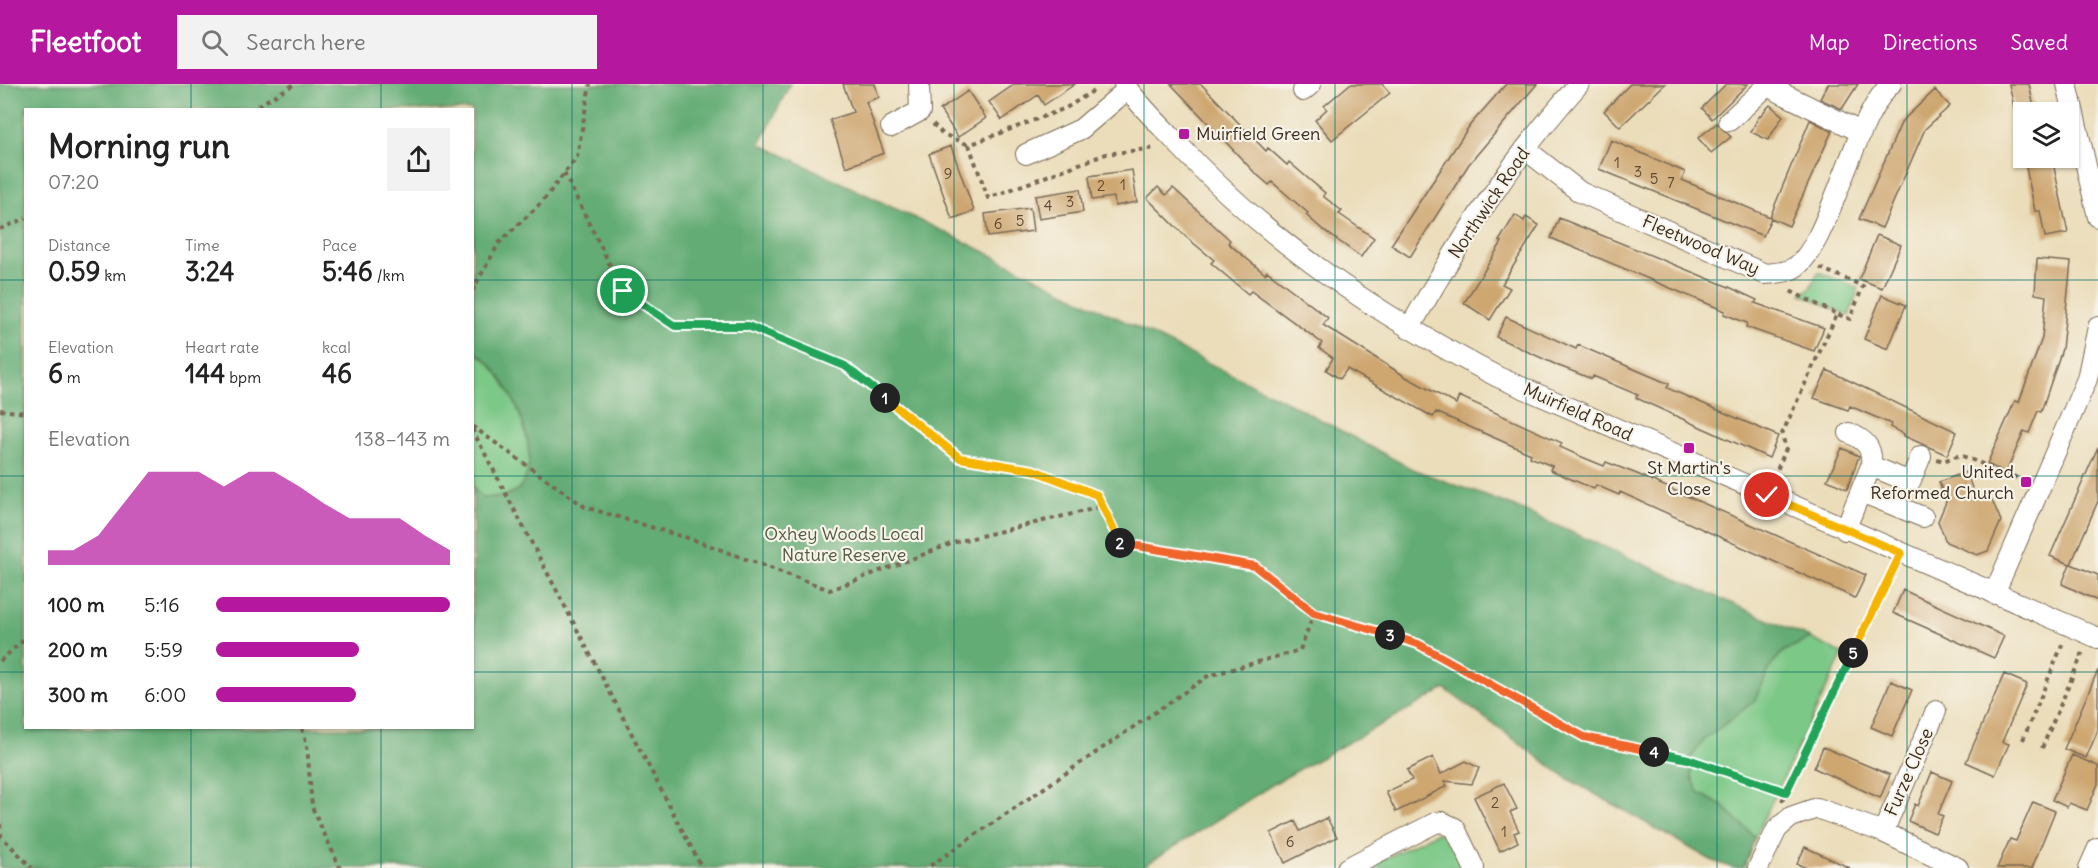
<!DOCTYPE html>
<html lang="en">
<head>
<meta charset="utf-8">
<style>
  :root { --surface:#fff; --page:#f2f2f2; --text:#222; --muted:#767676; --accent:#b5179e }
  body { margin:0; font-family:Delius,sans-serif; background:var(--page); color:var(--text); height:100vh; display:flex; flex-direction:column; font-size:22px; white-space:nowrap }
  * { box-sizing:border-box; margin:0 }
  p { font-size:20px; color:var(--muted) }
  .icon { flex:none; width:33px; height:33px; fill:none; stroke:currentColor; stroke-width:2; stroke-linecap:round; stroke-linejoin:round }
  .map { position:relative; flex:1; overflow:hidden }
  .drawer { position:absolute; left:24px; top:24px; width:450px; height:621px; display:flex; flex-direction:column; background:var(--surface); border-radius:0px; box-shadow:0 2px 4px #0004 }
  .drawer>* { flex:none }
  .buttons { position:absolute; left:2013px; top:18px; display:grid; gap:12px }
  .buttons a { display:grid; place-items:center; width:66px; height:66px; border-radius:0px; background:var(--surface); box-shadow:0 2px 4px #0004; font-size:30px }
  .pin { position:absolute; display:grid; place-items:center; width:51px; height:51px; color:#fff; margin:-26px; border:3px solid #fff; border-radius:50%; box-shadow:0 2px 6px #0007 }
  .km { position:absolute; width:30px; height:30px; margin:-15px; border-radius:50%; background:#222; color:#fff; font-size:16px; line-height:30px; text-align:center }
  .round { display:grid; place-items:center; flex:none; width:63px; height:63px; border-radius:0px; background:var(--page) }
  .summary { display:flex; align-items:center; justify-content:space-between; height:102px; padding:0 24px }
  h1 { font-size:33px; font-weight:800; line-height:45px }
  .figures { display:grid; grid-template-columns:repeat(3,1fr); gap:9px; height:102px; padding:6px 24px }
  .figures div { display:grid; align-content:center }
  .figures b { font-size:26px; font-weight:800 }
  .figures small { font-size:16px; font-weight:400 }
  .figures p { font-size:16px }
  .chart { height:168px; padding:12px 24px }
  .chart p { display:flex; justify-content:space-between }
  .chart svg { width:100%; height:108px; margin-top:6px; fill:var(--accent); opacity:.7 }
  ul { padding:0 24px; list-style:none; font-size:20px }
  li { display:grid; grid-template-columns:96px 72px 1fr; align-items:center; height:45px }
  li i { height:15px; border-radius:8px; background:var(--accent) }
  header { display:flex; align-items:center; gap:36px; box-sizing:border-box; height:84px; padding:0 30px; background:var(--accent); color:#fff }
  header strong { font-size:28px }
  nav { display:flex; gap:33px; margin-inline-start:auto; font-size:21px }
  .search { width:420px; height:54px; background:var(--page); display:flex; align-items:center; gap:15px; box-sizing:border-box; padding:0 21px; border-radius:0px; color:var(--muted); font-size:22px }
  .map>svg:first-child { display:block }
  .green { fill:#7bc887; stroke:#5b7952; stroke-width:1.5 }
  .forest { fill:#64ac74; stroke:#506b49; stroke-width:1.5; fill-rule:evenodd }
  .building { fill:#cda670 }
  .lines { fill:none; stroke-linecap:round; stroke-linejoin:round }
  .minor-casing { stroke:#796955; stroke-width:22 }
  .path { stroke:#796955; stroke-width:4; stroke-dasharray:4.5 4.5; stroke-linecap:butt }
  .minor { stroke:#fff; stroke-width:20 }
  .split-1-casing { stroke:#fff; stroke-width:12 }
  .split-2-casing { stroke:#fff; stroke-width:12 }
  .split-3-casing { stroke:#fff; stroke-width:12 }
  .split-4-casing { stroke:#fff; stroke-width:12 }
  .split-5-casing { stroke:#fff; stroke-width:12 }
  .split-6-casing { stroke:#fff; stroke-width:12 }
  .split-1 { stroke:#22a559; stroke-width:8 }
  .split-2 { stroke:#f5b400; stroke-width:8 }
  .split-3 { stroke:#f0652b; stroke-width:8 }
  .split-4 { stroke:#f0652b; stroke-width:8 }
  .split-5 { stroke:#22a559; stroke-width:8 }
  .split-6 { stroke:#f5b400; stroke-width:8 }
  .grid { fill:none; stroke:#0f766e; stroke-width:1.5; stroke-opacity:0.55 }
  .poi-dot { fill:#b5179e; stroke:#f7f3e8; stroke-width:2 }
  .labels { text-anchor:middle; stroke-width:4.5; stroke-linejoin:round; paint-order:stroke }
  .number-label { font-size:15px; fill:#604932 }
  .poi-label { font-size:18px; fill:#3b2a1e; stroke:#f7f3e8; text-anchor:start }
  .street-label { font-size:18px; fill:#3b2a1e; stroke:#f7f3e8 }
  .park-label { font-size:18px; fill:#4e593e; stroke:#f7f3e8 }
</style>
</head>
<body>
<header>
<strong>Fleetfoot</strong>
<div class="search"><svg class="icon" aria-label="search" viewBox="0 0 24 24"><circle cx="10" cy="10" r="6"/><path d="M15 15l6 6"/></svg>Search here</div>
<nav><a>Map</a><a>Directions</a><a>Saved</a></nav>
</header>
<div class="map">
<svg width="2098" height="784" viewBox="0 0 2098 784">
  <rect width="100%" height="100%" fill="#f7f3e8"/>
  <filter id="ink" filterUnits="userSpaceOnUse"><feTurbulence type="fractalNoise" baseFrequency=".0167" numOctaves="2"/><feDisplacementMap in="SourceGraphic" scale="12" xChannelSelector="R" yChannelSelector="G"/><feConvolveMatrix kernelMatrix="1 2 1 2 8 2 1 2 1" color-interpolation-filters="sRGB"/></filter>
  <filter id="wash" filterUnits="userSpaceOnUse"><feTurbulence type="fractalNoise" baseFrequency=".008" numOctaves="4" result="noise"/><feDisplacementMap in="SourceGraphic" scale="24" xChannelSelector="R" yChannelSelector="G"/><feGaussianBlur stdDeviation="1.35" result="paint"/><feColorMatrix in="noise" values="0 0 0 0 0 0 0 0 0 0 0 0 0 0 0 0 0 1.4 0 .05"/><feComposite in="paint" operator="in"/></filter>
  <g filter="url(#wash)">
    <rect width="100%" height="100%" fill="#ebddba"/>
    <path class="green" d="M1818 188 1859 204 1849 232 1801 210 1810 204Z
      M473 267C505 281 547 370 521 402 511 414 496 413 482 414L473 404Z
      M1810 554 1843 570 1755 753 1724 723 1699 709 1692 693 1691 674 1703 657 1754 617 1772 580 1784 567Z
      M1443 748 1448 749 1468 784H1366L1436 749Z"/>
    <path class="forest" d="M0 0H790L760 60 965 158 1293 321 1412 385 1510 421 1810 554 1784 567 1772 580 1754 617 1703 657 1691 674 1692 693 1699 709 1724 723 1755 753 1744 784H1733L1711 776 1567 694 1445 605 1275 699 1141 784H0ZM26 26H472L473 267C505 281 547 370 521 402 511 414 496 413 482 414L473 404 472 644H26Z"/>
    <g id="blocks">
      <path class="building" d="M843 0H875L879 13 866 18 884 69 846 83 830 36 853 28Z
        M1015 0H1075L1044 21 1038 11 1002 36 989 18Z
        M1171 0H1201L1266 67 1268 64 1287 81 1289 78 1325 109 1323 112 1342 127 1339 130 1374 154 1361 173 1322 145 1306 131 1308 129 1272 98 1269 101 1254 88Z
        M1350 0H1382L1390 9 1332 56 1315 36 1327 25 1324 22Z
        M1506 0H1537L1469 80 1410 173 1391 161 1470 41Z
        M1630 0H1665L1620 43 1604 27Z
        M1726 0H1748L1712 35 1702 24Z
        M1828 0H1858L1842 25 1820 15Z
        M2009 0H2029L2035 28H2015Z
        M1935 6 1950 22 1925 45 1882 144 1859 135 1902 37Z
        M968 7 986 34 958 53 940 26Z
        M1770 21 1783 32 1768 56 1751 48 1758 34Z
        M1810 36 1832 47 1789 142 1771 134 1763 152 1599 85 1611 56 1685 88 1682 96 1770 133Z
        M1717 39 1731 53 1711 69 1698 54Z
        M951 62 974 127 952 135 929 70Z
        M2024 74H2052L2068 149 2045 153 2040 127H2035Z
        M1132 86 1137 118 1115 122 1114 113 1092 116 1089 92Z
        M1158 103 1166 111 1173 104 1230 156 1228 159 1265 190 1267 187 1328 234 1323 241 1406 293 1456 320 1459 312 1562 359 1560 363 1582 373 1604 382 1606 378 1637 390 1866 491 1855 514 1620 408 1619 411 1596 401 1594 405 1550 386 1552 382 1530 373 1531 370 1436 328 1433 333 1347 285 1340 295 1326 286 1333 274 1319 264 1322 259 1251 207 1248 210 1211 179 1214 176 1186 153 1147 114Z
        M1080 105 1083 128 1039 135 1035 112Z
        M1030 124 1033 147 988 153 985 130Z
        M1515 131 1524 137 1526 133 1539 141 1502 200 1510 204 1490 236 1464 219 1502 158 1499 157Z
        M1559 134 1729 203 1757 216 1755 219 1824 244 1814 267 1746 243 1747 239 1724 230 1725 227 1551 154Z
        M1877 151 1901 161 1882 204 1859 195Z
        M2037 175 2071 178 2062 265 2041 328 2038 327 2029 349 2024 347 2006 389 1987 380 2015 317 2019 318 2042 254 2046 212 2035 210Z
        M1882 211 1906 221 1888 265 1864 255Z
        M1506 233 1576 265 1578 261 1669 300 1667 304 1778 352 1769 374 1665 327 1636 314 1638 311 1593 292 1592 295 1559 282 1496 253Z
        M1827 286 1957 348 1947 371 1904 352V350L1890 343 1891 340 1850 322 1848 326 1814 314Z
        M2098 363V417L2071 480 2098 491V517L2062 500 2070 480 2050 472Z
        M1842 364 1859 372 1847 405 1827 396Z
        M1966 388 1974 409 1992 416 2001 437 1988 467 1977 471 1946 458 1938 437 1946 418 1939 398Z
        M1903 506 2004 552 1994 574 1893 529Z
        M2098 586V646L2086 674 2064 665Z
        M2004 590 2027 600 2002 658 2009 660 1995 691 1966 678Z
        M1891 597 1912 606 1892 652 1871 643Z
        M1823 663 1890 691 1880 714 1814 684Z
        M2072 671 2098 682V700L2087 726 2069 719 2067 723 2052 716Z
        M1433 673 1441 690 1466 677 1479 684 1472 700 1444 697 1447 702 1396 728 1386 708 1412 696 1407 686Z
        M1932 688 1952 697 1938 730 1943 732 1935 749 1908 737 1915 720 1918 722Z
        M1504 699 1517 725 1510 728 1519 747 1514 749 1518 758 1500 767 1474 713Z
        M2033 718 2055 727 2032 784H1997L2010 755 2016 757Z
        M1327 734 1337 753 1285 779 1271 749 1295 737 1300 747Z
        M1805 763 1850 784H1807L1797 780Z"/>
    </g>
  </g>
  <g filter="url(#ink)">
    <use href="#blocks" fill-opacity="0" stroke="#796955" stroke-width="1.5"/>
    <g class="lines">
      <defs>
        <path id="minor" d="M1124 0C1139 21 1158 39 1176 58 1268 158 1378 231 1498 293L2098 554
          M2067 0 2098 133
          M1303 7 1311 0
          M1729 37 1767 2 1861 48
          M891 43 920 27 919 0
          M1525 65 1580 108 1765 190C1774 189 1784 189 1792 185 1828 168 1852 36 1891 0
          M1026 70 1081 45 1128 5
          M1409 245C1460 156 1510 77 1579 0
          M1871 382 1910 398 1921 372
          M1861 408 1923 433
          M1845 446 1871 382C1873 363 1865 356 1849 349
          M1994 510 2087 295 2098 243
          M1883 748 1936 627
          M1347 784 1435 739 1442 738 1455 744 1474 784
          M1758 784 1777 745 1791 733 1817 724 1883 748 1958 784
          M2089 784 2098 764"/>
      </defs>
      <use href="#minor" class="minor-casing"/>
      <path class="path" d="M1093 7 1066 24 969 61 988 114 1106 70 1156 64
        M250 26 295 0
        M933 40 943 50 969 61
        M564 89 623 207 675 242H748L845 282 960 373 1033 386 1097 411 1118 458 1255 482 1314 529 1300 566 1208 592 927 784
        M0 145 26 134
        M1820 184 1863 202 1850 235 1837 230
        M472 207 499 159 542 118 577 73 590 0
        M0 326 26 329
        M472 342 585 423 697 457 830 506 956 458 1101 423
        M472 345 702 784
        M1937 375 1943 377 1960 371 2025 397
        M1774 393 1786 365 1782 350 1837 230 1788 206
        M1314 529 1418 560 1584 653 1688 675 1786 708
        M0 577 26 554
        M302 644 307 661 312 723 340 784
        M2023 656 2063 559
        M2042 664 2083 568
        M1782 717 1894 483
        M0 740 1 752 32 784"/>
      <use href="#minor" class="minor"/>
    </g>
  </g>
  <g class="lines" filter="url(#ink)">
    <defs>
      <path id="split-1" d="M623 207 675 242H748L845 282 885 314"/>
      <path id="split-2" d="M885 314 960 374 1033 386 1097 411 1120 459"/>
      <path id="split-3" d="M1120 459 1255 482 1314 529 1390 551"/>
      <path id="split-4" d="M1390 551 1418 560 1584 653 1654 668"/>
      <path id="split-5" d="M1654 668 1688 675 1786 708 1853 569"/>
      <path id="split-6" d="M1767 411 1901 469 1853 569"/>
    </defs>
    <use href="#split-1" class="split-1-casing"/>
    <use href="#split-2" class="split-2-casing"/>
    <use href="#split-3" class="split-3-casing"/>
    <use href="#split-4" class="split-4-casing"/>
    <use href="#split-5" class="split-5-casing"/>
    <use href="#split-6" class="split-6-casing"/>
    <use href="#split-1" class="split-1"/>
    <use href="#split-2" class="split-2"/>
    <use href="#split-3" class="split-3"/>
    <use href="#split-4" class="split-4"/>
    <use href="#split-5" class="split-5"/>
    <use href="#split-6" class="split-6"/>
  </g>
  <path class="grid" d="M191 0V26M381 0V26M572 0V784M763 0V784M954 0V784M1144 0V784M1335 0V784M1526 0V784M1717 0V784M1907 0V784M0 196H26M472 196H2098M0 392H26M472 392H2098M0 588H26M472 588H2098M191 644V784M381 644V784"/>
  <g class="poi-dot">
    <rect x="1178" y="44" width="12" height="12" rx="3"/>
    <rect x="1683" y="358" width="12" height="12" rx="3"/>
    <rect x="2020" y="392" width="12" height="12" rx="3"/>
  </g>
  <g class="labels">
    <g class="number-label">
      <text x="1617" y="84">1</text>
      <text x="1638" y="93">3</text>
      <text x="948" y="95">9</text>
      <text x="1654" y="100">5</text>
      <text x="1671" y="104">7</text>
      <text x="1123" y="106">1</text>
      <text x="1101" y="107">2</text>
      <text x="1070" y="123">3</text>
      <text x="1048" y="127">4</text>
      <text x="1020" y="142">5</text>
      <text x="998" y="145">6</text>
      <text x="1495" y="724">2</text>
      <text x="1504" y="753">1</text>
      <text x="1290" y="763">6</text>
    </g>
    <g class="poi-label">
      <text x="1196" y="56">Muirfield Green</text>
      <text x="1689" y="390" text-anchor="middle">St Martin's<tspan x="1689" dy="21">Close</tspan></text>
      <text x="2014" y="394" text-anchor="end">United<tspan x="2014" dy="21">Reformed Church</tspan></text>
    </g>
    <g class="street-label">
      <text transform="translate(1489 119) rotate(-56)" y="6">Northwick Road</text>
      <text transform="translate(1701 161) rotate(23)" y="6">Fleetwood Way</text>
      <text transform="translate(1578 328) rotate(24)" y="6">Muirfield Road</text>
      <text transform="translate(1909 688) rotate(-66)" y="6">Furze Close</text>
    </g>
    <g class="park-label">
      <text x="844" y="456">Oxhey Woods Local<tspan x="844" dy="21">Nature Reserve</tspan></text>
    </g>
  </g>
</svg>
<div class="buttons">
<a><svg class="icon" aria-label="layers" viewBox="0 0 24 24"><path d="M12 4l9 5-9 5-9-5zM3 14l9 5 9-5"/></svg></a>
</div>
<div class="pin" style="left:623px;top:207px;background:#1e9e55"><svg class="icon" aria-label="arrive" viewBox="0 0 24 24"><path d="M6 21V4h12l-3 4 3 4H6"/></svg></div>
<div class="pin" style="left:1767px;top:411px;background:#d93025"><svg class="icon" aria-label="check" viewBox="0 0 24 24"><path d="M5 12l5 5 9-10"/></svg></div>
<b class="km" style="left:885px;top:314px">1</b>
<b class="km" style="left:1120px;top:459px">2</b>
<b class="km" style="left:1390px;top:551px">3</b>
<b class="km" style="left:1654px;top:668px">4</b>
<b class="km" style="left:1853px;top:569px">5</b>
<section class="drawer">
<div class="summary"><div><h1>Morning run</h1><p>07:20</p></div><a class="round"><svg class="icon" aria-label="share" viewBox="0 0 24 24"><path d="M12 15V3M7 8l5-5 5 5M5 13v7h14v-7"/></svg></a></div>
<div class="figures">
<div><p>Distance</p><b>0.59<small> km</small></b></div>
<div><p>Time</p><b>3:24</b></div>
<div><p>Pace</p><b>5:46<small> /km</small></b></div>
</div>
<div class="figures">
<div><p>Elevation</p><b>6<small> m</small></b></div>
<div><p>Heart rate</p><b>144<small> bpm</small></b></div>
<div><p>kcal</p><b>46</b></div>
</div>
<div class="chart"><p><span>Elevation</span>138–143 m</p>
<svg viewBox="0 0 160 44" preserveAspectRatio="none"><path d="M0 44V38L10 38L20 32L30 19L40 6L50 6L60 6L70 12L80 6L90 6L100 12L110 19L120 25L130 25L140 25L150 32L160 38V44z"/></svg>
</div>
<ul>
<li><b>100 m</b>5:16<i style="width:100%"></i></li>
<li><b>200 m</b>5:59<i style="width:61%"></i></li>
<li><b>300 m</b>6:00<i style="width:60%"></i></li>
</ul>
</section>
</div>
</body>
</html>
